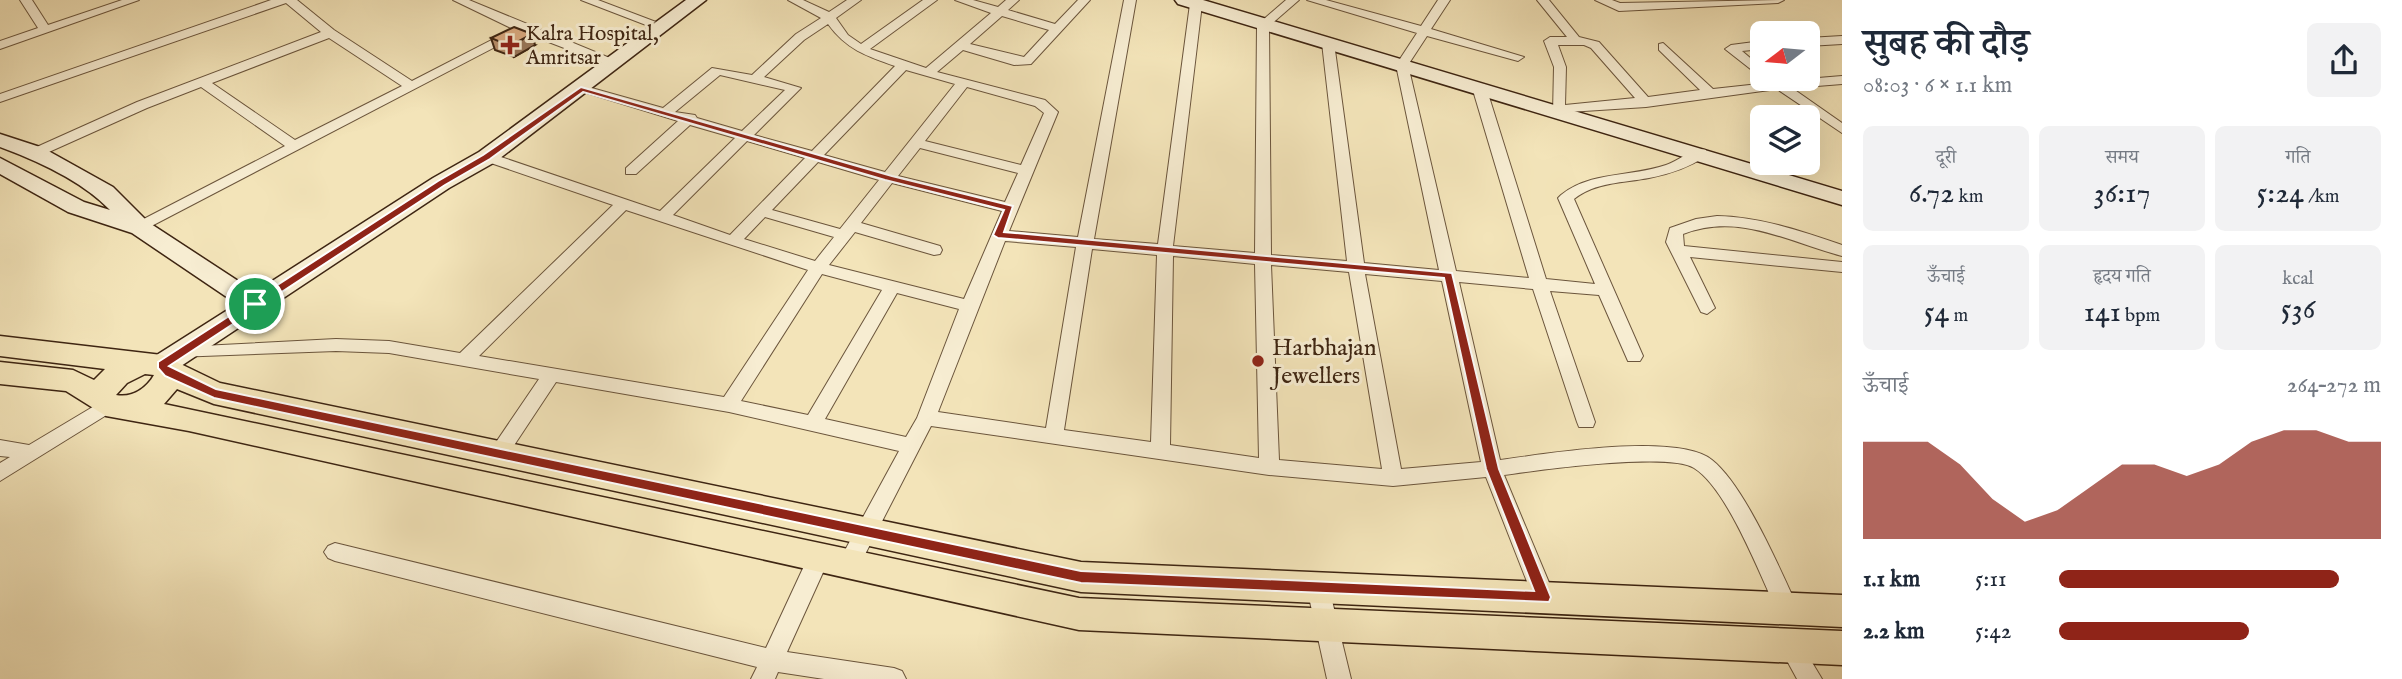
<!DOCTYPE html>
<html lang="hi">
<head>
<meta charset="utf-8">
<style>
  :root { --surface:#fff; --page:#f2f2f3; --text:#1f2937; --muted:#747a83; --accent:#8f2418 }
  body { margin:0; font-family:"IM FELL English","Noto Serif Devanagari",serif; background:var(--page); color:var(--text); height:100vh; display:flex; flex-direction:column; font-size:26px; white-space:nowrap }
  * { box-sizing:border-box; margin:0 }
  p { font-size:23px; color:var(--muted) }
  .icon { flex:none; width:38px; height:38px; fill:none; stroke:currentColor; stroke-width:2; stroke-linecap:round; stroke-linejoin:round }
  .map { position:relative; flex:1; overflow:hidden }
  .sheet { display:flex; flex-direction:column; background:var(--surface); width:560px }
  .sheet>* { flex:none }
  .needle { width:46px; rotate:254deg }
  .fabs { position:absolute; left:1750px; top:21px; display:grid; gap:14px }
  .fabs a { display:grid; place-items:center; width:70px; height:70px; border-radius:10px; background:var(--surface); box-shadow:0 7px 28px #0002; font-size:35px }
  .pin { position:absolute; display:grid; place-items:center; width:60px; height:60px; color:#fff; margin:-30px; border:4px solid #fff; border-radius:50%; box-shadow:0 2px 7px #0007 }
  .round { display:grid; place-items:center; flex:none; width:74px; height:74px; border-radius:10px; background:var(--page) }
  .overview { display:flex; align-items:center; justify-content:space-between; height:119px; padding:0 21px }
  h1 { font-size:38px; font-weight:600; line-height:52px }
  .stats { display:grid; grid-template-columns:repeat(3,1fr); gap:10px; height:119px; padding:7px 21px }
  .stats div { display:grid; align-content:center; border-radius:10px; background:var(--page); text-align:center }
  .stats b { font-size:30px; font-weight:600 }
  .stats small { font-size:19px; font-weight:400 }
  .stats p { font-size:19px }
  .chart { height:196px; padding:14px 21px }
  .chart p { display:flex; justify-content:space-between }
  .chart svg { width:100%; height:126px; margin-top:7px; fill:var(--accent); opacity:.7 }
  ul { padding:0 21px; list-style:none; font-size:23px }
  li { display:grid; grid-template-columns:112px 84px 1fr; align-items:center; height:52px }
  li i { height:18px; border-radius:9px; background:var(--accent) }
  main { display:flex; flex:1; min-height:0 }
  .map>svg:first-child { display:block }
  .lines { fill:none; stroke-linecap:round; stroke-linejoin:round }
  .street-casing { stroke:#6b553c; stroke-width:2 }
  .secondary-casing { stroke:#3e2512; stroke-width:3 }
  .primary-casing { stroke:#3e2512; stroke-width:3 }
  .street { fill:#f7edd2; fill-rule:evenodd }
  .secondary { fill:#f7edd2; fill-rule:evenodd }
  .primary { fill:#f3e4b9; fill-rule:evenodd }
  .wall { fill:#bb926e; stroke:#3e2512; stroke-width:2 }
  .shaded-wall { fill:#99775a; stroke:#3e2512; stroke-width:2 }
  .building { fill:#daaa80; stroke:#3e2512; stroke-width:2 }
  .route { fill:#8f2418; stroke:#fff; stroke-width:2; fill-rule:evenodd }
  .poi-dot { fill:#8f2418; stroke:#f7edd2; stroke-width:2.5 }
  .labels { text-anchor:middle; stroke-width:6; stroke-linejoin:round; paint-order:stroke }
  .far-poi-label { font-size:21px; fill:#3e2512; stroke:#f7edd2; text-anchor:start }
  .poi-label { font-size:24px; fill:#3e2512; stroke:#f7edd2; text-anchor:start }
</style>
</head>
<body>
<main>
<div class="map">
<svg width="1842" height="679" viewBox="0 0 1842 679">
  <rect width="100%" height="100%" fill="#f3e4b9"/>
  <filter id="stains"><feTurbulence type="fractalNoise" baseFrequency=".00286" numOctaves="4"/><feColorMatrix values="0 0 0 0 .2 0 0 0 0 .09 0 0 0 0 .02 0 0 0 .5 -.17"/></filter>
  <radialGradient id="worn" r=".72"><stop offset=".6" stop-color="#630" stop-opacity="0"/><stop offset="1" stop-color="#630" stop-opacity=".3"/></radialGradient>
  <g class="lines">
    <defs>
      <path id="street" d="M20 0H32L48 25 122 0H139L0 49V41L38 28Z
        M271 0H297L334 30 412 81 513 29 453 0H469L622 63 611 66 520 31 518 35 140 232 132 227 134 224 285 146 201 87 147 108 40 156H30V150L137 102 321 32 286 3 0 102V94ZM329 38 402 86 295 140 212 83Z
        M581 0H598L656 22 646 25Z
        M788 0H803L829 12 847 0H861L836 18 848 35 861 44 923 0H937L870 49 926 68 991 13 955 0H973L998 7 1006 0H1019L1008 10 1055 24 1078 0H1090L1031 64 1014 65 963 50 937 72 1045 100 1058 112 1009 231 1078 237 1124 0H1136L1094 239 1158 244 1190 4 1196 0 1202 4 1173 246 1255 253 1257 25 1286 0H1299L1269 26 1271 255 1347 261 1322 43 1328 39 1334 43 1364 263 1439 270 1396 65 1417 33 1307 0H1326L1421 26 1438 0H1450L1431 29 1524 57 1518 61 1427 36 1408 65 1456 271 1529 278 1472 87 1474 84H1484L1486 87 1546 279 1595 284 1558 198 1561 195C1591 171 1631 177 1666 165 1679 161 1693 147 1706 150V156C1688 168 1670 174 1649 178 1623 183 1595 182 1574 199L1643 356 1640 361H1628L1599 295 1550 291 1595 422 1593 427H1579L1577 422 1533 289 1459 282 1500 460C1545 454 1677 432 1712 460 1744 485 1780 569 1798 608L1795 615 1787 618 1779 615C1761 578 1728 489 1694 468 1669 452 1539 470 1504 475L1555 597 1552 604 1544 607 1536 604 1533 597 1486 477 1393 486 1269 475 931 426 857 570 849 572 841 570 838 563 899 451 729 412 556 382 505 459 498 462 491 459 488 454 539 379 389 353 336 351 176 357 173 353 176 349 182 347 336 339 389 341 460 353 613 205 482 160V154H492L660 211 735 138 690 125 636 174H626V168L678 121 574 89 581 85 663 108 712 68 752 75 796 34 821 18ZM1002 16 1049 30 1024 57 970 44ZM828 24C846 49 866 56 895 66L812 151 754 135 801 88 764 77 804 40ZM906 70 955 84 885 172 824 155ZM720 75 785 90 742 131 697 118 695 115 675 112ZM967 87 1035 106 1044 113 1021 165 925 141ZM747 141 805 158 730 235 673 215ZM920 148 1018 173 1005 202 898 176ZM818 162 879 180 840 229 772 210ZM892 183 1002 211 964 299 829 265 855 232 934 255 940 254 942 250 940 246 861 223ZM626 210 808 270 724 397 479 356ZM765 217 834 237 815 261 744 239ZM1005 241 1076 247 1046 428 938 412ZM1092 249 1157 255 1151 442 1064 430ZM1173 256 1255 264 1259 458 1170 445ZM1271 265 1349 272 1382 469 1279 460ZM822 274 882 290 808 415 741 401ZM1365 274 1442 281 1481 462 1401 469ZM897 293 959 309 917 418 906 437 825 419Z
        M1537 0H1549L1579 37 1599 42 1648 97 1700 90 1659 50V44L1663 43 1713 89 1768 83V79L1782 81 1842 76V84L1792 88 1842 123V133L1777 89 1646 107 1553 113 1554 67 1544 41 1550 37H1567ZM1558 45H1584L1591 48 1635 98 1565 105 1566 67Z
        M1595 0H1612L1620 3 1784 0 1778 3 1619 11Z
        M1842 36V44L1808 46V38Z
        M1762 41V49L1742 51 1762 68V78L1725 49 1731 45Z
        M1717 216C1761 217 1801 231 1842 245V256C1788 242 1739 212 1683 234L1684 246 1842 262V272L1690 257 1715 308 1707 314 1701 312 1666 242 1670 228 1696 219Z
        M106 399 113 401 115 406 113 411 0 481V463L10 457 0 456V440L29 445Z
        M335 543 766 648 811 551 819 548 827 551 830 557 787 652 894 668 902 671 906 679H824L778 672 775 679H751L757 667 335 561 328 558 324 552 328 546Z
        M1318 578 1326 581 1329 588 1351 679H1327L1307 588 1310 581Z
        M1790 636 1798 639 1822 679H1797L1779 646 1782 639Z"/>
      <path id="secondary" d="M686 0H706L495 162 449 188 172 372 162 375 152 372 149 365 152 358 237 304 132 233 68 212 0 174V158L84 202 110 210C82 181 38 161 0 147V134L43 148 113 187 148 222 255 292 433 178 479 152Z
        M1175 0H1203L1842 191V205L1178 4Z"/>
      <path id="primary" d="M0 336 162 355 220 383 1081 562 1842 595V627L1081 592 214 404 177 389 164 404 1079 598 1842 631V665L1079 630 189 431 106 416 66 391 0 384V362L73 370 94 380 105 369 0 356ZM145 374 154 375C146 389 132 398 116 395L127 383Z"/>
    </defs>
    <use href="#street" class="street-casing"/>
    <use href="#secondary" class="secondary-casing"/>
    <use href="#primary" class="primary-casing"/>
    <use href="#street" class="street"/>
    <use href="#secondary" class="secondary"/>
    <use href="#primary" class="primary"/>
  </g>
  <path class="wall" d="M491 38 535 45 514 57 495 50Z"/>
  <path class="shaded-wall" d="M532 34 535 45 514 57 510 46Z"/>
  <path class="building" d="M514 27 532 34 510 46 491 38Z"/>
  <path class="route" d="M581 87 892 176 1013 206 1004 232 1452 273 1499 469 1551 597 1549 602 1081 583 214 398 165 376 158 368V362L438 181 483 155ZM583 92 885 180 1004 210 993 235 998 238 1444 278 1486 469 1534 591 1081 571 216 389 169 366 445 185 490 159Z"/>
  <g class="poi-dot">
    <path d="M506.5 34.5h7v7h7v7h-7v7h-7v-7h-7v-7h7z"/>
    <circle cx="1258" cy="361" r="7"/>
  </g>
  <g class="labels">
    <g class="far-poi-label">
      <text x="526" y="40">Kalra Hospital,<tspan x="526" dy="24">Amritsar</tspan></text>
    </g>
    <g class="poi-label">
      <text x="1272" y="355">Harbhajan<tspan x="1272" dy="28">Jewellers</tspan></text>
    </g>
  </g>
  <rect width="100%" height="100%" filter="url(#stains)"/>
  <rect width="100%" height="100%" fill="url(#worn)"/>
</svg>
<div class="fabs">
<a><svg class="needle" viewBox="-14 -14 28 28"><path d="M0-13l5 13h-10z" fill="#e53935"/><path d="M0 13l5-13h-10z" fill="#747a83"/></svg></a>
<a><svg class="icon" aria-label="layers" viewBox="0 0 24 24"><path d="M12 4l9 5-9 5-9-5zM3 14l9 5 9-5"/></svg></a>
</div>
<div class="pin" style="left:255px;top:304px;background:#1e9e55"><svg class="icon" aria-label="arrive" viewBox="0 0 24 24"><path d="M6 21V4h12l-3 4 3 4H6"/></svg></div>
</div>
<section class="sheet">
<div class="overview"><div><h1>सुबह की दौड़</h1><p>08:03 · 6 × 1.1 km</p></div><a class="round"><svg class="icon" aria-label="share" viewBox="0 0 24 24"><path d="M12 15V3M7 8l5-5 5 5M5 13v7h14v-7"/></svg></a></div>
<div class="stats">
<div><p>दूरी</p><b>6.72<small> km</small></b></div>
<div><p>समय</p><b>36:17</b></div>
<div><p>गति</p><b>5:24<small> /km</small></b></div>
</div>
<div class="stats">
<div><p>ऊँचाई</p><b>54<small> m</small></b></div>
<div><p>हृदय गति</p><b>141<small> bpm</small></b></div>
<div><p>kcal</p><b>536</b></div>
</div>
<div class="chart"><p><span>ऊँचाई</span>264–272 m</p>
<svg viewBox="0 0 160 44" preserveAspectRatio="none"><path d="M0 44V10L10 10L20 10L30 18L40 30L50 38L60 34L70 26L80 18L90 18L100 22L110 18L120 10L130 6L140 6L150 10L160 10V44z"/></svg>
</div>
<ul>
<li><b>1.1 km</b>5:11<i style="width:87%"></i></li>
<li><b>2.2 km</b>5:42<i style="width:59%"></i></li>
</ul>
</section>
</main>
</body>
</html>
